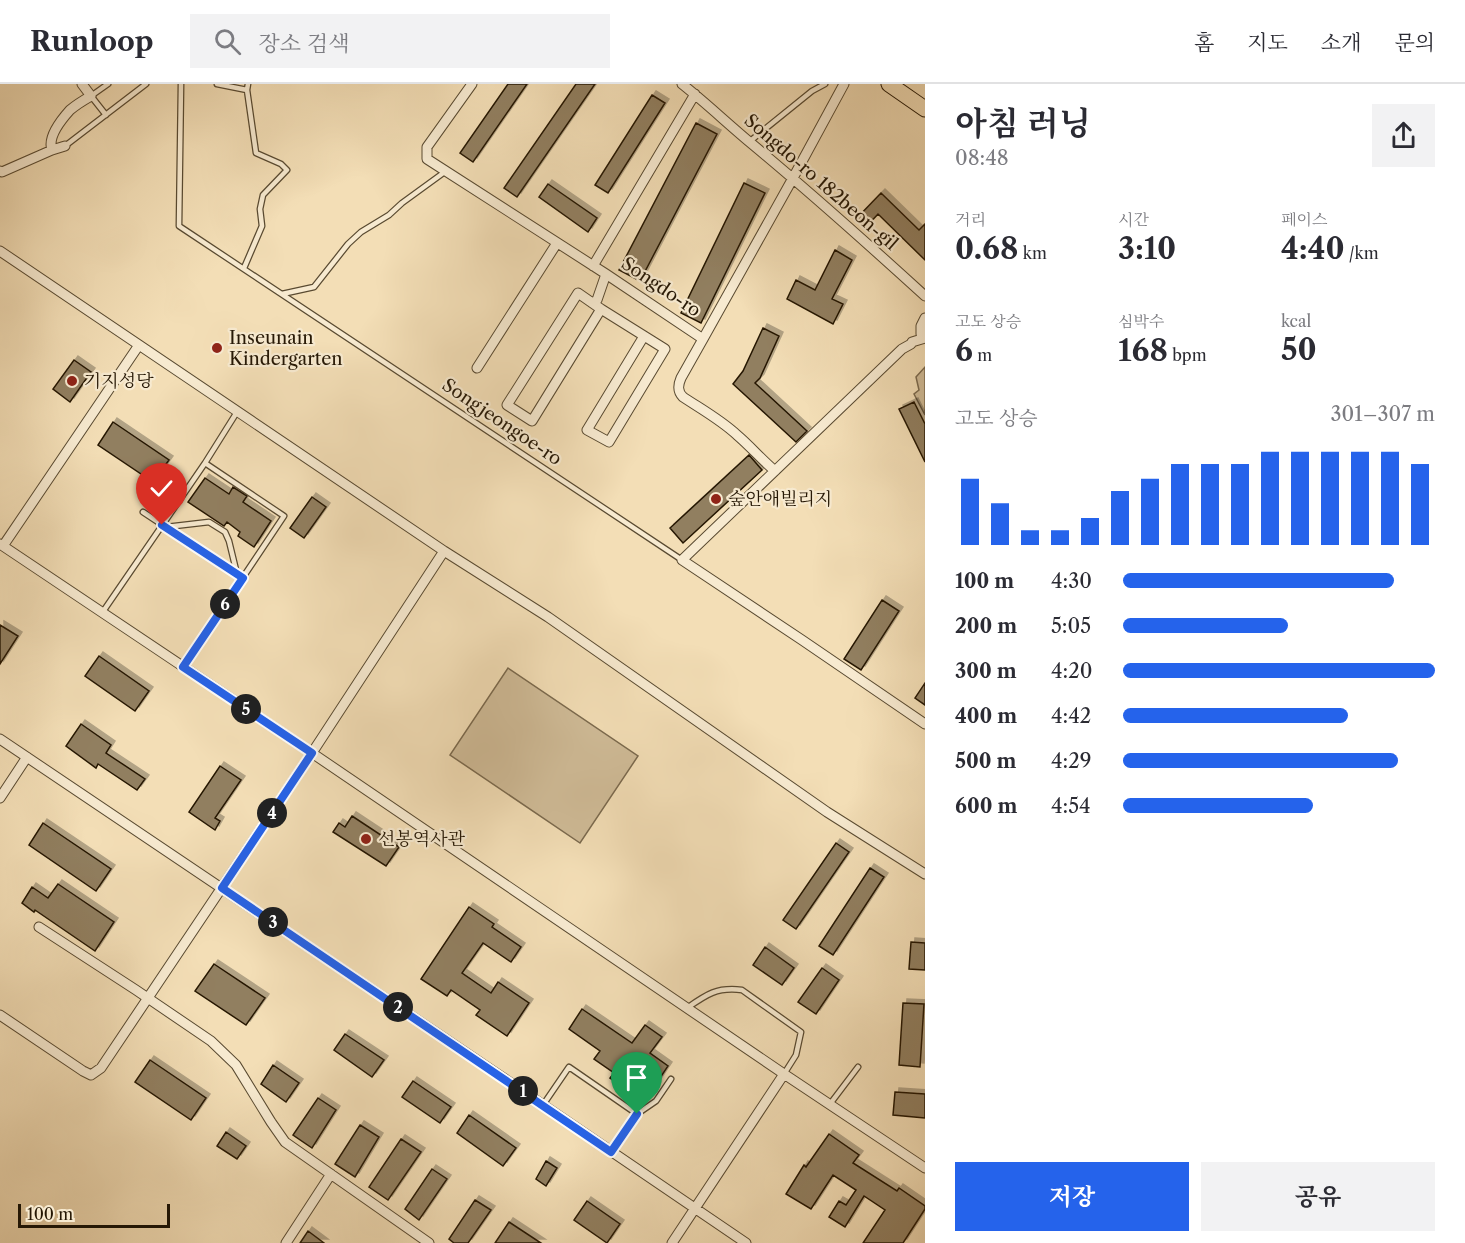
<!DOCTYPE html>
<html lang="ko">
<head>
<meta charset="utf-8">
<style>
  :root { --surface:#fff; --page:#f2f2f3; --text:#2b2b33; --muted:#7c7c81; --line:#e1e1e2; --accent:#2563eb }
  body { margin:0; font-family:"Libre Caslon Text","Noto Serif KR",serif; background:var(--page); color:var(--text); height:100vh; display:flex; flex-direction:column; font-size:22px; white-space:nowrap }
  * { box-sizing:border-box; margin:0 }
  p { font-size:20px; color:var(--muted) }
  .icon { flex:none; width:33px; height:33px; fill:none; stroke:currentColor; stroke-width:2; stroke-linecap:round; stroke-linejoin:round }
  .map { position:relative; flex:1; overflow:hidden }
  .drawer { display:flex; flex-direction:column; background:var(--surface); width:540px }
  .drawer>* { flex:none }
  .scale { position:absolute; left:18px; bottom:15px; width:152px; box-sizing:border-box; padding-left:6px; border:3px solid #261805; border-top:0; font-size:16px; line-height:21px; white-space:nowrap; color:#261805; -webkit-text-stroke:4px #f7ead0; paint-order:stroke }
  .pin { position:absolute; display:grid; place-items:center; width:51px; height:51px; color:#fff; margin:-62px -26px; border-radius:50% 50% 50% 0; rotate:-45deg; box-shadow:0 0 6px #0007 }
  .pin .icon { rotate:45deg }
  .km { position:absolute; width:30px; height:30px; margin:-15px; border-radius:50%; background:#222; color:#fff; font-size:16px; line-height:30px; text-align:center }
  .round { display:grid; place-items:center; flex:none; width:63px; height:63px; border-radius:0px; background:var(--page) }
  .summary { display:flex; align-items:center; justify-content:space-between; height:102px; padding:0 30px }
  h1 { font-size:33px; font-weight:700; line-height:45px }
  .stats { display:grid; grid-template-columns:repeat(3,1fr); gap:9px; height:102px; padding:6px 30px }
  .stats div { display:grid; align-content:center }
  .stats b { font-size:30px; font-weight:700 }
  .stats small { font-size:16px; font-weight:400 }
  .stats p { font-size:16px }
  .chart { height:168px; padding:12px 30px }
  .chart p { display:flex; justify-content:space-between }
  .chart svg { width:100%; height:108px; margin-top:6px; stroke:var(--accent); stroke-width:6 }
  .primary-button { display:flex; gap:12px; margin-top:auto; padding:12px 30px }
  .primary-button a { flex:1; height:69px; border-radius:0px; background:var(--accent); color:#fff; font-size:24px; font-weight:700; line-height:69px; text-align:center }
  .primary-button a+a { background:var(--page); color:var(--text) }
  ul { padding:0 30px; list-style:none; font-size:20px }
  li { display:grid; grid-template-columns:96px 72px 1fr; align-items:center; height:45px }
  li i { height:15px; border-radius:8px; background:var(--accent) }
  header { display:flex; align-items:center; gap:36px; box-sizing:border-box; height:84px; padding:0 30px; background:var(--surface); border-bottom:2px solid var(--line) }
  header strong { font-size:28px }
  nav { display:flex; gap:33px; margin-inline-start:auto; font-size:21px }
  .search { width:420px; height:54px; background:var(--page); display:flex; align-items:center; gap:15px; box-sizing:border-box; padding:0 21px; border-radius:0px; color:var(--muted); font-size:22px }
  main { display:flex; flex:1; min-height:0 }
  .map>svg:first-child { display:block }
  .green { fill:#d0bc98; stroke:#7b6a4e; stroke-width:1.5 }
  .building { fill:#917f61; stroke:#261805; stroke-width:1.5; filter:url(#shadow) }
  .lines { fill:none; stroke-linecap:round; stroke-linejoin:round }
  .service-casing { stroke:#594a31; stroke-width:7 }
  .minor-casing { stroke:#594a31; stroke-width:11 }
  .primary-casing { stroke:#261805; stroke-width:17 }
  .service { stroke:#f7ead0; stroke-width:4.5 }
  .minor { stroke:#f7ead0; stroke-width:9 }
  .primary { stroke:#f3deb6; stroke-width:15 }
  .route-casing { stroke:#fff; stroke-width:12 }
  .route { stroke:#2563eb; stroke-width:8 }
  .poi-dot { fill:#8f2418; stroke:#f7ead0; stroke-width:2 }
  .labels { text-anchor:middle; stroke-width:4.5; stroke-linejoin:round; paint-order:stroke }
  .street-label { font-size:18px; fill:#261805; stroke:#f7ead0 }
  .poi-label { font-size:18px; fill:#261805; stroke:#f7ead0; text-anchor:start }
</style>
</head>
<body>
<header>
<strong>Runloop</strong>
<div class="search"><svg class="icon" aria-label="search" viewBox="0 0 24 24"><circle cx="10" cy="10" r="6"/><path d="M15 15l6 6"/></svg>장소 검색</div>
<nav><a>홈</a><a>지도</a><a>소개</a><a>문의</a></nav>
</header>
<main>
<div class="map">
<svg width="925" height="1159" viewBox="0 0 925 1159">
  <defs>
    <filter id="shadow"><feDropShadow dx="4" dy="-4" stdDeviation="0" flood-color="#0004"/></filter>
  </defs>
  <rect width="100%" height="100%" fill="#f3deb6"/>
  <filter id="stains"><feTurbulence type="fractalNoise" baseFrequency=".00333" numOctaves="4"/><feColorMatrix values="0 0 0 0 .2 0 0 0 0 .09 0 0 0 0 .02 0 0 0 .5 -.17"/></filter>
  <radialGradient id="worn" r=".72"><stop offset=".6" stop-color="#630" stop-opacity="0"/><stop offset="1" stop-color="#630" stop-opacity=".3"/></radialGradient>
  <path class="green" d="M925 283V331L914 310 919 306 916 293Z
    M508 584 638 672 580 759 450 671Z"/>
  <path class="building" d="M508 0H527L473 78 460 69Z
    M576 0H595L517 113 504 104Z
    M652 11 665 19 608 109 595 101Z
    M696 39 717 50 640 197 619 186Z
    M744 99 765 109 701 239 681 229Z
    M548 100 597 134 588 148 539 113Z
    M881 109 919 146 925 140V176L878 130 865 144 856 135Z
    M835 166 852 176 832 215 843 220 833 240 787 215 796 196 815 206Z
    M763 244 779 252 760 294 755 299 807 347 796 358 733 300 743 287Z
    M74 276 91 288 70 318 53 305Z
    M914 318 925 340V378L899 325Z
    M113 338 169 376 153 398 98 361Z
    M749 371 762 386 683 459 670 444Z
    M205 394 229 410 233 403 247 412 243 418 271 437 254 463 238 452 240 448 227 438 224 442 188 418Z
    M312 413 326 423 304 454 290 444Z
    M882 516 899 527 861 586 844 575Z
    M0 541 18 552 0 580Z
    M99 572 149 607 135 627 85 592Z
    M925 599V621L915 614Z
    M81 640 111 661 106 669 145 695 137 706 98 680 96 684 66 662Z
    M220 682 241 696 215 734 220 737 215 746 189 728Z
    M352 732 399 763 386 782 333 748 339 739 345 743Z
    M43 739 111 785 96 807 29 761Z
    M836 759 849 768 796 845 783 836Z
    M870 784 884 793 833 871 819 862Z
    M58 800 114 838 95 867 35 826 34 828 22 819 32 803 48 814Z
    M469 823 494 840 492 843 521 863 511 878 483 859 462 889 491 909 498 898 529 919 507 952 476 931 480 926 451 906 447 912 421 895Z
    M911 858 925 859V886L909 885Z
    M765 863 794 884 782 901 753 881Z
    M214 880 265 914 246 941 195 907Z
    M822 884 839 896 816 930 798 918Z
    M903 919 924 920 920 983 899 981Z
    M582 925 632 959 645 941 662 953 650 969 668 982 650 1009 630 996 624 1004 610 994 614 989 594 975 600 967 569 945Z
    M345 950 384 976 372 993 334 966Z
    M150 976 206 1014 191 1036 135 998Z
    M273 981 299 999 286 1018 261 1000Z
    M413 997 451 1023 440 1039 402 1013Z
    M895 1008 925 1010V1034L893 1031Z
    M318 1014 336 1026 312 1064 293 1051Z
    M469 1031 516 1064 503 1082 457 1049Z
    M360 1041 379 1053 355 1093 335 1080Z
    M226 1048 246 1062 237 1075 217 1062Z
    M829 1050 859 1071 853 1079 897 1107 899 1104 925 1122V1125L903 1159H863L885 1126 864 1112 845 1143 829 1133 839 1117 846 1121 856 1106 833 1091 811 1125 786 1110 804 1081 806 1083Z
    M401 1055 421 1068 388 1116 369 1103Z
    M546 1077 557 1084 546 1102 536 1095Z
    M432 1085 447 1095 419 1136 405 1125Z
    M475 1116 491 1126 468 1159H454L449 1155Z
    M587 1117 620 1140 607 1159 574 1136Z
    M509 1138 541 1159H495Z
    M308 1147 324 1159H300Z"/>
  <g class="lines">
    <defs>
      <path id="service" d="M181 0 179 142 682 476
        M217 0 247 6
        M106 31 91 12 108 0
        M749 58 812 7 825 0
        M65 62 146 0
        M244 184 262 142 260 125 263 111 287 86 281 80 256 69 247 6 248 0
        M282 210 314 203 348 160 361 148 389 131 402 119 446 87
        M205 379 237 328
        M143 428 243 494
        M166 443 209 438 225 448 229 457 237 490
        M102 529 205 379 284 432 183 583
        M687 924C707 910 717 903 742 906L801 948 796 971 784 990
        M830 1020 858 983
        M543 1021 569 983 637 1030 611 1068
        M637 1030 656 1017 671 995"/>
      <path id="minor" d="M472 0 427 63V75L606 190 703 255 793 94 844 0
        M682 0C706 19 728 40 752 60 811 109 868 160 925 212
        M52 66C47 53 61 36 70 26 76 21 84 16 91 12L82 0
        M0 87 2 88 52 66 65 62
        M0 167 444 467 548 533 827 728 925 790
        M593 182 695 10
        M578 209 601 225 532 337 507 321Z
        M592 219 597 216 606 190
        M601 225 665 265 609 358 587 346 644 252
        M925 234 921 242V250L925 254
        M925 254 912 258 911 260 902 265 682 476 802 556 925 640
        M703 255 681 294C678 301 677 307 683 313 701 325 721 336 737 351 750 362 761 375 775 387
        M477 284 557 159
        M0 460 312 669 784 990 925 1084
        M3 462 139 261
        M0 655 496 989 746 1159
        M0 714 27 673
        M39 843 136 906 211 957 236 981 271 1038 285 1058 429 1159
        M0 931 83 987 91 991 101 984 312 669 444 467
        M286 1159 331 1090
        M672 1159 784 990"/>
      <path id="primary" d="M889 0 925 25"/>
    </defs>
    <use href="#service" class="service-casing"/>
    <use href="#minor" class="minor-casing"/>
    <use href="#primary" class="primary-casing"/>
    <use href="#service" class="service"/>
    <use href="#minor" class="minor"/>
    <use href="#primary" class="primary"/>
  </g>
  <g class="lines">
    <defs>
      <path id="route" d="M162 441 243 494 183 583 312 669 222 804 611 1068 637 1030"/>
    </defs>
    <use href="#route" class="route-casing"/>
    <use href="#route" class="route"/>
  </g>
  <g class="poi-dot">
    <circle cx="217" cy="264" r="6"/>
    <circle cx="72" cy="297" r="6"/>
    <circle cx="716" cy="415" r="6"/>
    <circle cx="366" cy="755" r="6"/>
  </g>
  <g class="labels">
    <g class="street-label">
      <text transform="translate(821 98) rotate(41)" y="6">Songdo-ro 182beon-gil</text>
      <text transform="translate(661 203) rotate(34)" y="6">Songdo-ro</text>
      <text transform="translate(502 338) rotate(34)" y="6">Songjeongoe-ro</text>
    </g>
    <g class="poi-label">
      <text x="229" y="260">Inseunain<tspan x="229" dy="21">Kindergarten</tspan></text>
      <text x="84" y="303">기지성당</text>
      <text x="728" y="421">숲안애빌리지</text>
      <text x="378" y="761">선봉역사관</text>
    </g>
  </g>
  <rect width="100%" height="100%" filter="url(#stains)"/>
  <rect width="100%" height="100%" fill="url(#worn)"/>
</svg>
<div class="scale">100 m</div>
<div class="pin" style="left:637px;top:1030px;background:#1e9e55"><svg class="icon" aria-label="arrive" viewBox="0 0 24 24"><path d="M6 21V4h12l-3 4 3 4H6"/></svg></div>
<div class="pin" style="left:162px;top:441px;background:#d93025"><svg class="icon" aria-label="check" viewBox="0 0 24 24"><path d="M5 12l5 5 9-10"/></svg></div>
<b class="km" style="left:523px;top:1007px">1</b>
<b class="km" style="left:398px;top:923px">2</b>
<b class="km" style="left:273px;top:838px">3</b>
<b class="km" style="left:272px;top:729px">4</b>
<b class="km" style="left:246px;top:625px">5</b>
<b class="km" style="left:225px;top:520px">6</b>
</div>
<section class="drawer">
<div class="summary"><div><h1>아침 러닝</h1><p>08:48</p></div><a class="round"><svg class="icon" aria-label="share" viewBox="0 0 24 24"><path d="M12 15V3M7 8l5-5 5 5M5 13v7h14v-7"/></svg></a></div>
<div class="stats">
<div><p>거리</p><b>0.68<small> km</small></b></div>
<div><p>시간</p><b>3:10</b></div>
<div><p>페이스</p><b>4:40<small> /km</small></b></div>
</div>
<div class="stats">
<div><p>고도 상승</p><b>6<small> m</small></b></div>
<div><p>심박수</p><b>168<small> bpm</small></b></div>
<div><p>kcal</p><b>50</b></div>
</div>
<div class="chart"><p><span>고도 상승</span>301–307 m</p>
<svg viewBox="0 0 160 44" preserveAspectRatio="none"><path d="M5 44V17M15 44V27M25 44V38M35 44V38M45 44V33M55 44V22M65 44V17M75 44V11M85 44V11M95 44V11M105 44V6M115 44V6M125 44V6M135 44V6M145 44V6M155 44V11"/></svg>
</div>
<ul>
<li><b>100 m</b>4:30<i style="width:87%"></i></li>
<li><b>200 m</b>5:05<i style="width:53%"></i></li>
<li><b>300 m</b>4:20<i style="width:100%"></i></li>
<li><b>400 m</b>4:42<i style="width:72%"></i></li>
<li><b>500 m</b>4:29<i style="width:88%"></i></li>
<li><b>600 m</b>4:54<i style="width:61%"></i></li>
</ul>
<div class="primary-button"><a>저장</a><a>공유</a></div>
</section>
</main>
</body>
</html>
